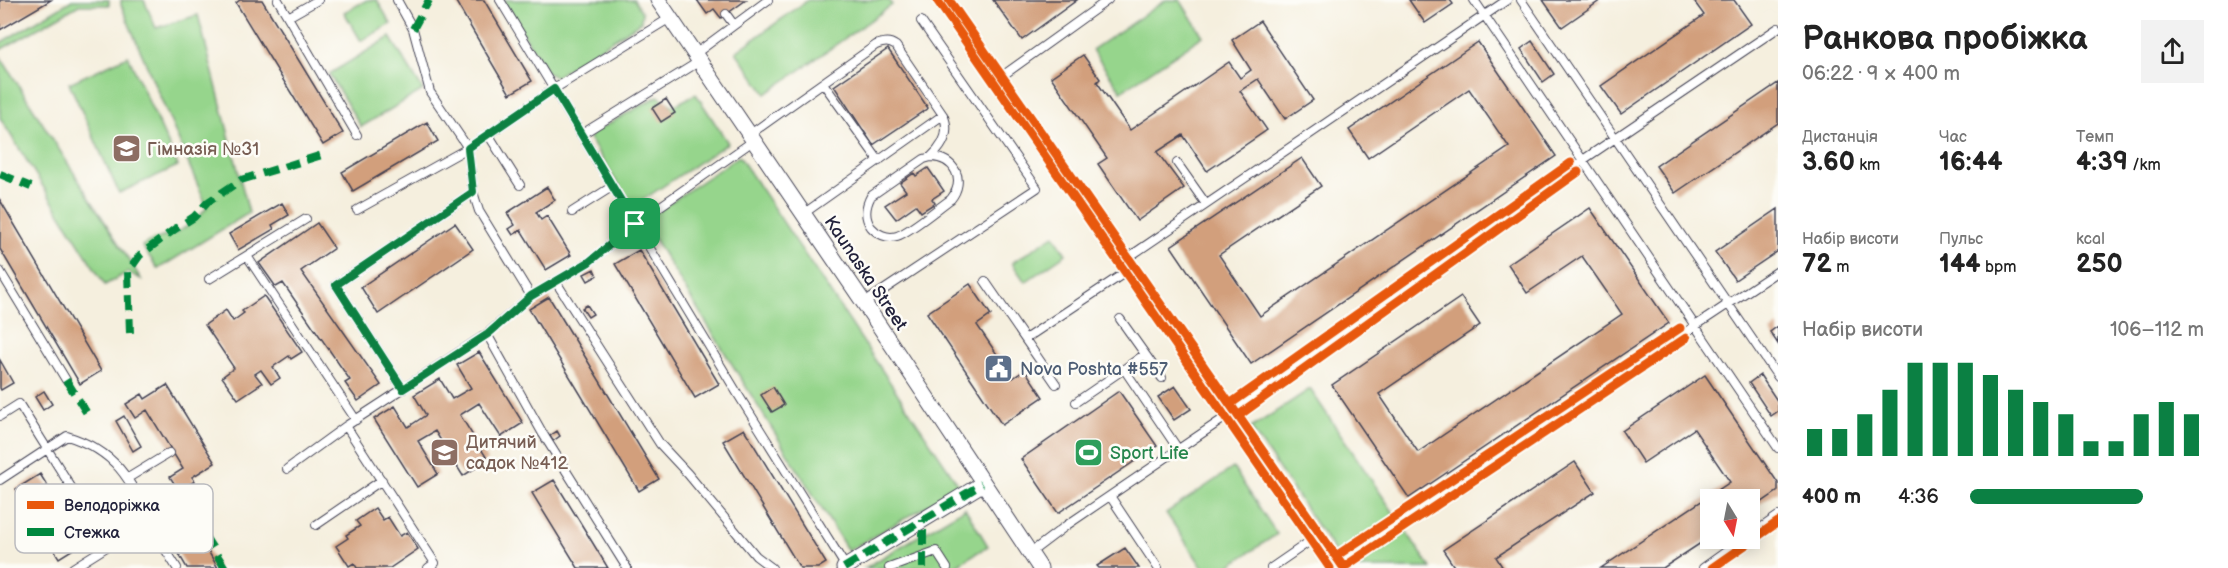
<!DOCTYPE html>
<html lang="uk">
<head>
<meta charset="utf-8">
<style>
  :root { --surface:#fff; --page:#f2f2f2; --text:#222; --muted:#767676; --accent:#0b8043 }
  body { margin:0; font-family:"Balsamiq Sans",sans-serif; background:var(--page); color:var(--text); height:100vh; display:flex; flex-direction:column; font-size:22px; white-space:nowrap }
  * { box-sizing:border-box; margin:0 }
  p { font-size:20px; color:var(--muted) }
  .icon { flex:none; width:33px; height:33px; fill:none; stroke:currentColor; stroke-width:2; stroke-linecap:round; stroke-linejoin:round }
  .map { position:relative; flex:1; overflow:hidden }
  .side { display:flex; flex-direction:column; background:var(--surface); width:450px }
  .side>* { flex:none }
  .needle { width:39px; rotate:170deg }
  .buttons { position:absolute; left:1700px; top:489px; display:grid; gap:12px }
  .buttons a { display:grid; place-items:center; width:60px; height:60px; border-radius:0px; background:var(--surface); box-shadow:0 3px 15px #0003; font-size:30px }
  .pin { position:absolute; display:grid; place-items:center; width:51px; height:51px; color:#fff; margin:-26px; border-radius:12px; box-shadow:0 3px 9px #0006 }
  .round { display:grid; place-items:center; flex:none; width:63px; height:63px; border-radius:0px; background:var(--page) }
  .summary { display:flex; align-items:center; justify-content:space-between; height:102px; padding:0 24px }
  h1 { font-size:33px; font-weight:800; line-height:45px }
  .stats { display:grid; grid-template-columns:repeat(3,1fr); gap:9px; height:102px; padding:6px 24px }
  .stats div { display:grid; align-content:center }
  .stats b { font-size:26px; font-weight:800 }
  .stats small { font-size:16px; font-weight:400 }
  .stats p { font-size:16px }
  .chart { height:168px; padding:12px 24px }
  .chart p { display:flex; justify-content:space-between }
  .chart svg { width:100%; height:108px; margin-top:6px; stroke:var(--accent); stroke-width:6 }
  ul { padding:0 24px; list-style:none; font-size:20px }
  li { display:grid; grid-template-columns:96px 72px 1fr; align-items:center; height:45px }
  li i { height:15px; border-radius:8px; background:var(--accent) }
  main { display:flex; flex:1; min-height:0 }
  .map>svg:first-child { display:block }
  .green { fill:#96d58c; stroke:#5c7c64; stroke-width:1.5 }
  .building { fill:#d29f7b }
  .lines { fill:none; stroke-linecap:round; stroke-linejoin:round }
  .lane-casing { stroke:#424153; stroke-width:10 }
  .street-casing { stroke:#424153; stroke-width:17 }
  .lane { stroke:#fff; stroke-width:8 }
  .street { stroke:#fff; stroke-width:15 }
  .quiet { stroke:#00873e; stroke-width:8; stroke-dasharray:15 8; stroke-linecap:butt }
  .cycleway-casing { stroke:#fdfcf7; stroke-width:13 }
  .cycleway { stroke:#e8590c; stroke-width:9 }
  .route-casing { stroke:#fff; stroke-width:12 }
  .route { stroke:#0b8043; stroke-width:8 }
  .labels { text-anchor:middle; stroke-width:5; stroke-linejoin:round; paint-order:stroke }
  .education-label { font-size:18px; fill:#785e54; stroke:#fdfcf7; text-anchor:start }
  .street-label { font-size:18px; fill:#22223b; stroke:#fdfcf7 }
  .service-label { font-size:18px; fill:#4e5e75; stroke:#fdfcf7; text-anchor:start }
  .leisure-label { font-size:18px; fill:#27864d; stroke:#fdfcf7; text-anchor:start }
  .key { fill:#fdfcf7; stroke:#bbbbbf; stroke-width:1.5 }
  .key-label { font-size:16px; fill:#22223b }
</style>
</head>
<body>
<main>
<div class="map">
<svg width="1778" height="568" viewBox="0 0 1778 568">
  <rect width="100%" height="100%" fill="#fdfcf7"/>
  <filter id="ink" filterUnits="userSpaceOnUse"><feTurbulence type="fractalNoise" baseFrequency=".0167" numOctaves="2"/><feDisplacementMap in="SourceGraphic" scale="12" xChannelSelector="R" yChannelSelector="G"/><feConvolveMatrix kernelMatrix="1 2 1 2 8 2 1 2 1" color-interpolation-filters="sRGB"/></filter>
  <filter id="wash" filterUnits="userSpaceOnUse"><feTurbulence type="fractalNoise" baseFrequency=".008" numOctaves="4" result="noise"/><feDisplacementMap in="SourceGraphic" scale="24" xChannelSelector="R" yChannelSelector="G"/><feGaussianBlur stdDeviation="1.35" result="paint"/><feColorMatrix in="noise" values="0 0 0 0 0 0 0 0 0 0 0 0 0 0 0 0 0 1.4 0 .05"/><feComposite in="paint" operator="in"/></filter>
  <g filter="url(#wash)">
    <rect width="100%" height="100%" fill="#f5efde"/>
    <path class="green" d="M72 0H109V5H79L0 50V43Z
      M121 0H144L156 28 198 15 249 213 158 269 142 246C155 237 155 240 169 235 183 231 198 219 207 207L121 5Z
      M367 0H377L391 24 361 41 344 12Z
      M503 0H634L642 12 641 22 555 77 547 73Z
      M808 0H889L892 5 766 94 736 52Z
      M1166 0H1180L1203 36 1121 91 1092 50Z
      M390 37 423 90 361 127 329 74Z
      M0 56 141 279 128 272 105 285 0 118Z
      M128 56 178 166 119 193 69 83Z
      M696 94 728 143 632 207 589 138 592 133 658 96 673 106Z
      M739 156 960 487 848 551 643 221Z
      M1054 235 1066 254 1025 282 1012 263Z
      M1310 389 1431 568H1346L1251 428Z
      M1233 468 1277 534 1226 568H1203L1166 513Z
      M965 508 988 546 952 568H865Z"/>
    <g id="blocks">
      <path class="building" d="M0 0H51L0 30Z
        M240 0H262L343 133 323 145 236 3Z
        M459 0H484L532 81 510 94 456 2Z
        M697 0H746L721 18 714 9 707 14Z
        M993 0H1077L1022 40Z
        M1409 0H1450L1453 4 1425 23Z
        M1543 0H1601L1562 27Z
        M1693 0H1734L1751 24 1621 114 1601 86 1704 15Z
        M1260 21 1313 100 1285 119 1258 79 1240 91 1267 130 1207 171 1183 135 1157 152 1184 188 1137 221 1098 164 1107 158 1051 77 1083 55 1100 79 1097 82 1130 130 1229 62 1240 78 1251 70 1232 40Z
        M1532 41 1554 74 1543 82 1521 49Z
        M1478 42 1556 156 1251 364 1171 246 1302 158 1321 186 1219 255 1260 316 1509 147 1469 89 1368 158 1349 130Z
        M888 49 928 108 873 145 834 86Z
        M1778 83V123L1675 193 1656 166Z
        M666 99 675 113 661 122 652 108Z
        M427 122 438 141 353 191 342 172Z
        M928 168 944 191 932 199 935 203 921 212 916 205 896 219 885 205 906 191 900 183 914 173 916 176Z
        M547 187 555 200 536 212 541 220 547 216 571 255 546 270 521 230 513 235 509 229 515 225 507 213Z
        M0 200 101 371 80 384 0 249Z
        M282 203 289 215 272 225 274 229 238 250 229 234Z
        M1590 208 1669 323 1409 498 1332 385 1461 297 1480 325 1379 394 1418 452 1622 314 1582 256 1527 293 1508 264Z
        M1778 209V251L1735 280 1715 252Z
        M317 223 334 248 301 271 381 385 358 401 345 383 350 380 283 283 276 287 259 263Z
        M455 223 473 249 378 314 361 287Z
        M639 250 719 384 695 398 615 264Z
        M594 269 597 276 588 281 584 274Z
        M970 284 991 315 977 325 1013 378 1025 370 1043 397 1002 425 927 313Z
        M264 296 302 352 291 359 289 356 273 367 280 378 271 384 261 370 255 374 262 383 238 399 222 377 234 368 205 325 226 310 233 321 244 313 242 311Z
        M549 297 659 479 639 491 529 309Z
        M587 305 593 314 588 317 582 308Z
        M1778 326V344L1770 332Z
        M479 352 523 423 501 437 479 403 460 415 488 460 463 476 435 431 418 441 438 474 417 487 374 419 395 406 408 427 426 415 414 395 440 379 452 399 471 388 457 365Z
        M0 360 13 383 1 390 0 388Z
        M1705 375 1778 483V491L1749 511V500H1710V537L1663 568H1601L1730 482 1694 429 1643 463 1622 431Z
        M1760 375 1778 402V411L1771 416 1749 383Z
        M167 385 215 463 192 477 195 481 179 491 170 477 183 469 147 410 135 418 126 404 142 394 145 399Z
        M1175 386 1191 409 1174 420 1158 397Z
        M773 387 784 405 772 412 761 395Z
        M44 391 52 404 43 410 35 397Z
        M1119 391 1157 446 1058 513 1021 459Z
        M124 416 141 446 133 451 116 421Z
        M744 429 826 563 818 568H800L723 441Z
        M557 431 560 436 553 441 550 436Z
        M1575 462 1595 492 1496 557 1503 568H1455L1443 550Z
        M40 474 83 543 59 558 16 489Z
        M554 480 583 527 608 568H578L532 493Z
        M375 508 383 520 388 517 400 536 407 532 418 549 390 568H357L354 563 349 566 336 546 348 538 346 535 360 526 356 521Z
        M200 537 218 568H187L177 551Z
        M1125 548 1139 568H1099L1097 566Z"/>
    </g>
  </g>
  <g filter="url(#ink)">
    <use href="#blocks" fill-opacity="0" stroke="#424153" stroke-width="1.5"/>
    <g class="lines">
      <defs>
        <path id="lane" d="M278 0 357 135
          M397 0 413 29 430 92 468 148 473 192 479 211 531 296
          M500 0 739 396 846 567
          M943 0 998 79 1108 0
          M1474 0 1778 448
          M1521 0 1778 377
          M726 14 734 25
          M288 17 318 0
          M695 54 768 0
          M998 79 1338 568
          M823 83 879 161
          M488 134 520 185
          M582 134 700 61
          M749 135 876 45C884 42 889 41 896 46L943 115
          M931 157C955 158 966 180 951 199 938 208 910 232 897 236 887 239 877 234 871 227 864 217 865 207 871 196L924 159Z
          M1177 163 1206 204
          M357 210 468 148 554 89 670 18
          M572 212 613 186
          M803 214 943 115C951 132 943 146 931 157
          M247 256 356 420
          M1123 261 1507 0
          M0 271 66 380
          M209 279 306 219
          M985 281 1056 384
          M556 282 660 444 688 474 756 556 772 568
          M864 303 1037 188 921 21
          M1120 319 1162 378
          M487 334 543 434 627 568
          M1025 339 1129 270
          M1145 354 1124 369 1178 449
          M403 389 336 285 473 192
          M1076 402 1124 369
          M0 416 19 404 108 546
          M346 426 435 563 428 568
          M287 469 346 426 487 334 531 296 589 262 635 224 753 141
          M128 478 169 453
          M0 480 67 436C122 453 132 485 155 533
          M1110 496 1158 568
          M316 525 382 480
          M1749 536 1778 516
          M1030 553 1067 525 1248 402 1574 166 1778 28
          M1335 565 1778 271
          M73 568 108 546 155 533 177 568
          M889 568 936 551 947 568
          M1271 568 1316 537
          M1703 568 1745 538"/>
        <path id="street" d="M658 0 864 303 1040 568
          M844 568 982 484"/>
      </defs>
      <use href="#lane" class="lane-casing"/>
      <use href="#street" class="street-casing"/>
      <use href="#lane" class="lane"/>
      <use href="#street" class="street"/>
      <path class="quiet" d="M413 29 429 0
        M0 174 31 187
        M130 333 128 272 140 255 175 229 194 217 208 202 241 180 322 155
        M66 380 88 415
        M167 550 201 530 225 568
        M844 568 982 484
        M923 568V520"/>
      <defs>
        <path id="cycleway" d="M937 0 1330 568
          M949 0 1344 568
          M1230 404 1571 163
          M1238 416 1578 172
          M1336 556 1680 328
          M1344 567 1686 338
          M1712 568 1778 522"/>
      </defs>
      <use href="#cycleway" class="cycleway-casing"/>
      <use href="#cycleway" class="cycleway"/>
    </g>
  </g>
  <g class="lines" filter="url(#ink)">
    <defs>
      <path id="route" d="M554 89 635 224 589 262 531 296 488 334 403 389 336 285 473 192 468 148Z"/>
    </defs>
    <use href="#route" class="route-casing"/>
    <use href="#route" class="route"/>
  </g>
  <defs>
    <symbol id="school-square" viewBox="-11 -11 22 22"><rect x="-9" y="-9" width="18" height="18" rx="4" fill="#8d6e63" stroke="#fdfcf7"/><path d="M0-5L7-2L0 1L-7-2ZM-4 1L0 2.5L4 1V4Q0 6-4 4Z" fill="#fff"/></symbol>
    <symbol id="civic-square" viewBox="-11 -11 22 22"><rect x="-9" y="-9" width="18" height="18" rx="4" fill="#5c6f8a" stroke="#fdfcf7"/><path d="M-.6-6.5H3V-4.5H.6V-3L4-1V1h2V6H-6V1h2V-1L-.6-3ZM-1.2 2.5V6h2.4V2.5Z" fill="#fff"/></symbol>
    <symbol id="stadium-square" viewBox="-11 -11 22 22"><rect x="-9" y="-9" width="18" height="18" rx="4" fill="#2e9e5b" stroke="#fdfcf7"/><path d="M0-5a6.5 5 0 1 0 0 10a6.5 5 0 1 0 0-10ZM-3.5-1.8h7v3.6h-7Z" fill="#fff"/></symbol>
  </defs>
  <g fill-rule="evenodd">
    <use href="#school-square" x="110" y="132" width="33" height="33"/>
    <use href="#civic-square" x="982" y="352" width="33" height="33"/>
    <use href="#school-square" x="428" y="436" width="33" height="33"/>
    <use href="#stadium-square" x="1072" y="436" width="33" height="33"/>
  </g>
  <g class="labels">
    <g class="education-label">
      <text x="147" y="155">Гімназія №31</text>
      <text x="466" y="448">Дитячий<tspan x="466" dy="21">садок №412</tspan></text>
    </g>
    <g class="street-label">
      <text transform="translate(866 273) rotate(56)" y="6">Kaunaska Street</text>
    </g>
    <g class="service-label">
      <text x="1020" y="375">Nova Poshta #557</text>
    </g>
    <g class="leisure-label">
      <text x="1110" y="459">Sport Life</text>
    </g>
  </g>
  <rect x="15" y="484" width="198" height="69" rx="9" class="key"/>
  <rect x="27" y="501" width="27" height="8" fill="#e8590c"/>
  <rect x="27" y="528" width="27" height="8" fill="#00873e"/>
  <g class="key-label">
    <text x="64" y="511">Велодоріжка</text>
    <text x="64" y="538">Стежка</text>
  </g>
</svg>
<div class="buttons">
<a><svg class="needle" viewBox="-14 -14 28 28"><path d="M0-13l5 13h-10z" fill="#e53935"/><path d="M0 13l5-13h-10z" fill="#767676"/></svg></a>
</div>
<div class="pin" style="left:635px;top:224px;background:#1e9e55"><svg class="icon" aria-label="arrive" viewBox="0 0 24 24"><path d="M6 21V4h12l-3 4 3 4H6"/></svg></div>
</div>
<section class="side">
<div class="summary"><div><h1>Ранкова пробіжка</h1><p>06:22 · 9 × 400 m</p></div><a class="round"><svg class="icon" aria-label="share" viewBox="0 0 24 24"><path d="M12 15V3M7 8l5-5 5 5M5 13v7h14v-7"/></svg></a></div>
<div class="stats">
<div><p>Дистанція</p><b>3.60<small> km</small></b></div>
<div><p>Час</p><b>16:44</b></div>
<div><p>Темп</p><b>4:39<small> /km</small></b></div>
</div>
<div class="stats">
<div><p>Набір висоти</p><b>72<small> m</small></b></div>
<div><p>Пульс</p><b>144<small> bpm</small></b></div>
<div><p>kcal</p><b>250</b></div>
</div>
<div class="chart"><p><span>Набір висоти</span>106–112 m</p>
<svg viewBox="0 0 160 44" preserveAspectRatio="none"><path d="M5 44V33M15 44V33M25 44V27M35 44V17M45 44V6M55 44V6M65 44V6M75 44V11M85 44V17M95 44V22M105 44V27M115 44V38M125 44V38M135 44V27M145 44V22M155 44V27"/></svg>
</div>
<ul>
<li><b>400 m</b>4:36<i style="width:74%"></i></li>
</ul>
</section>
</main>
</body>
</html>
